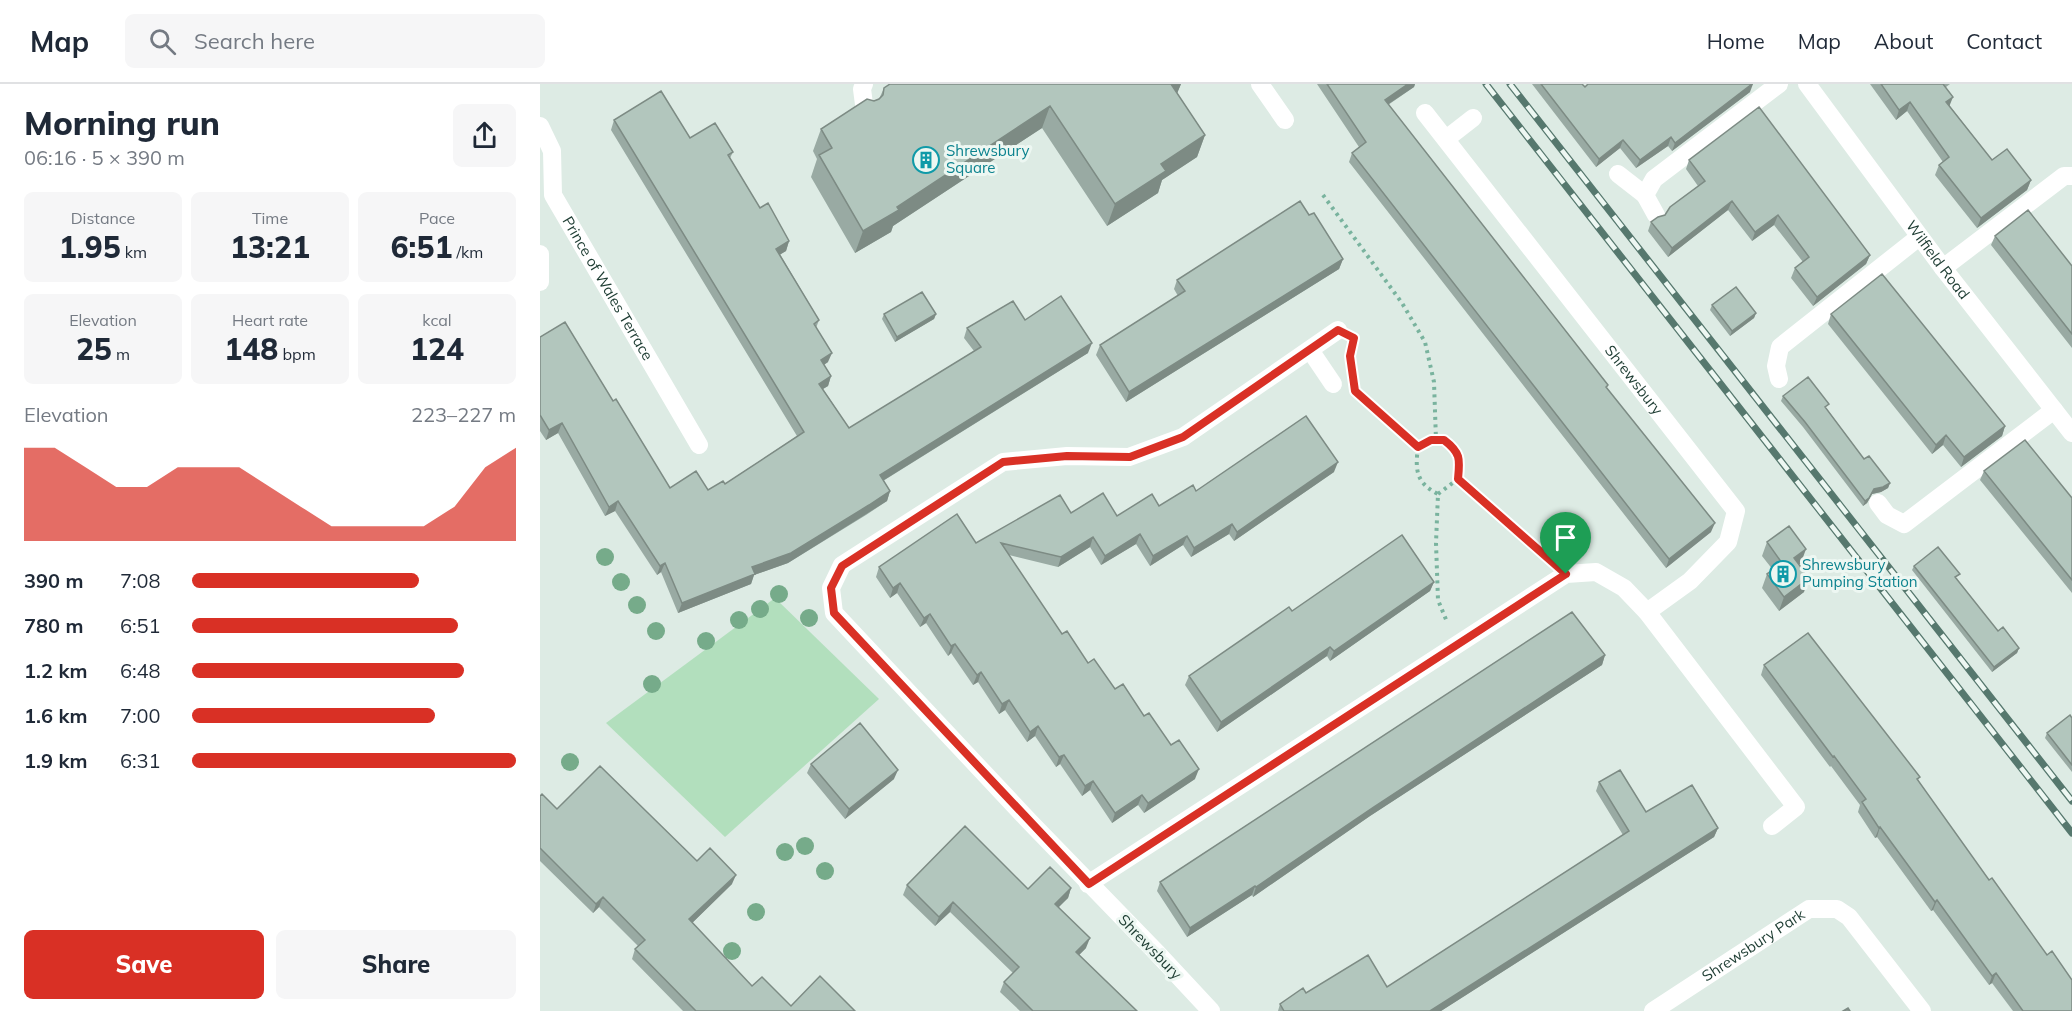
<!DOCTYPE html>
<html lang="en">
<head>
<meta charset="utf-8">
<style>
  :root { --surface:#fff; --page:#f6f6f7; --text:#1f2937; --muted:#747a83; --line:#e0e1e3; --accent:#d93025 }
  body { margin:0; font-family:Mulish,sans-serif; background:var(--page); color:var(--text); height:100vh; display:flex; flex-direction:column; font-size:22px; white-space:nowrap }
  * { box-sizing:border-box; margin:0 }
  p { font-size:20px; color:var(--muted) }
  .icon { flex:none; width:33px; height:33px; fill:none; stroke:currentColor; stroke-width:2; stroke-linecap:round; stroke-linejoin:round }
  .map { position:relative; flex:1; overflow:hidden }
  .panel { display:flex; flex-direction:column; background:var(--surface); width:540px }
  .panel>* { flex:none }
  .pin { position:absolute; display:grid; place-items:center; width:51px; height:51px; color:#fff; margin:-62px -26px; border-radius:50% 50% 50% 0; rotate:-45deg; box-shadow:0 0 6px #0007 }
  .pin .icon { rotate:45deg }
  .round { display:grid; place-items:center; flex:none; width:63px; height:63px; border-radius:9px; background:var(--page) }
  .head { display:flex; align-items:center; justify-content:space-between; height:102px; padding:0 24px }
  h1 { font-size:33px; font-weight:800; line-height:45px }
  .stats { display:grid; grid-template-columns:repeat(3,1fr); gap:9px; height:102px; padding:6px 24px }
  .stats div { display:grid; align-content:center; border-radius:9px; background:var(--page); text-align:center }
  .stats b { font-size:30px; font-weight:800 }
  .stats small { font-size:16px; font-weight:400 }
  .stats p { font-size:16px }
  .chart { height:168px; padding:12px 24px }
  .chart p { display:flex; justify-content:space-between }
  .chart svg { width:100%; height:108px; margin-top:6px; fill:var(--accent); opacity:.7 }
  .primary-button { display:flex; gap:12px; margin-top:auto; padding:12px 24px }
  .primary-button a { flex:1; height:69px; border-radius:9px; background:var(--accent); color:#fff; font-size:24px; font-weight:800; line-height:69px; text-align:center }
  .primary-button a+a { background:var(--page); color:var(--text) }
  ul { padding:0 24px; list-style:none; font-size:20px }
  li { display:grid; grid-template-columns:96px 72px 1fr; align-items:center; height:45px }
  li i { height:15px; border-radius:8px; background:var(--accent) }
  header { display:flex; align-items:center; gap:36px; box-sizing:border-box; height:84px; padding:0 30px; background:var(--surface); border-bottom:2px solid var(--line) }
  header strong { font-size:28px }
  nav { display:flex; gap:33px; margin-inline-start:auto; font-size:21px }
  .search { width:420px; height:54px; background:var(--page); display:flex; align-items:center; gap:15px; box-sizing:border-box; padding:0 21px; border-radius:9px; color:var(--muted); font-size:22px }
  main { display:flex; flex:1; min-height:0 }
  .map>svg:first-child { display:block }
  .green { fill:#b2dfbd }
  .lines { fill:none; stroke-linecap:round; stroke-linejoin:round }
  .path { stroke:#79b39e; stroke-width:4; stroke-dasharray:3 4.5; stroke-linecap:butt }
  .minor { stroke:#fff; stroke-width:18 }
  .rail-casing { stroke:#56786e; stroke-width:7 }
  .rail { stroke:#edf7f2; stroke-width:4.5; stroke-dasharray:14; stroke-linecap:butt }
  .tree { fill:#76ab8a }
  .wall { fill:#99aaa3 }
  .shaded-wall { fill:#7d8b84 }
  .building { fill:#b2c6bd; stroke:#7d8b84; stroke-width:1.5 }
  .route-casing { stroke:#fff; stroke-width:12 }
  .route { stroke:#d93025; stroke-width:8 }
  .labels { text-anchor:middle; stroke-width:6; stroke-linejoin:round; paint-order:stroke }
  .culture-label { font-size:15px; fill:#0d838f; stroke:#edf7f2; text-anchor:start }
  .street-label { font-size:15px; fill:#1d3c32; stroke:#edf7f2 }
</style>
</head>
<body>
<header>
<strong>Map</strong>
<div class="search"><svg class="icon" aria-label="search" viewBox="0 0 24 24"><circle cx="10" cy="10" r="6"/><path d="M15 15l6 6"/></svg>Search here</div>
<nav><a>Home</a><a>Map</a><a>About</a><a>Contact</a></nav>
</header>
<main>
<section class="panel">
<div class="head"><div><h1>Morning run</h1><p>06:16 · 5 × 390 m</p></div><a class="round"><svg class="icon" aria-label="share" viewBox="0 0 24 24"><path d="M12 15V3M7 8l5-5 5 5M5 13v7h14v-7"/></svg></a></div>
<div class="stats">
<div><p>Distance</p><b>1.95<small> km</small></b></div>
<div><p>Time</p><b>13:21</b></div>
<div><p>Pace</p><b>6:51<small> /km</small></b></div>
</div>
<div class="stats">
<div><p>Elevation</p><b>25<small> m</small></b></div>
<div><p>Heart rate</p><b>148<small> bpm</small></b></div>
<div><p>kcal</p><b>124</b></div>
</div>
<div class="chart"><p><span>Elevation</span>223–227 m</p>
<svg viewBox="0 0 160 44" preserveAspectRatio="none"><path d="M0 44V6L10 6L20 14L30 22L40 22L50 14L60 14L70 14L80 22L90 30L100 38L110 38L120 38L130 38L140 30L150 14L160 6V44z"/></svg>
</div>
<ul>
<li><b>390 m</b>7:08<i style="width:70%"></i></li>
<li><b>780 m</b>6:51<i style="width:82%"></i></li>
<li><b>1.2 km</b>6:48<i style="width:84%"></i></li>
<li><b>1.6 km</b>7:00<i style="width:75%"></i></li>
<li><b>1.9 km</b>6:31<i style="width:100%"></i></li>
</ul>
<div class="primary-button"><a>Save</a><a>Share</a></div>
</section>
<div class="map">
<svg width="1532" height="927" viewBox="0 0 1532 927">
  <rect width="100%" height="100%" fill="#ddebe4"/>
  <path class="green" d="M235 514 339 615 185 753 66 639Z"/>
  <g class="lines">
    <path class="path" d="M783 111 862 219 885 258 894 298 896 356
      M815 307 878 363 891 356H904C921 369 920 375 918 395L1005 472
      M878 363C875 386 876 399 898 410L896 459 898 516 907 538
      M898 410 918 395"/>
    <g class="minor">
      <path d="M324 0 322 5 325 28"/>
      <path d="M720 0 745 36"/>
      <path id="s1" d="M1267 0 1403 184 1532 349"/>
      <path id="s2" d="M885 29 1196 427 1188 458 1150 497 1107 528"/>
      <path id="s3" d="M0 42 12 67 13 111 159 361"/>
      <path d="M906 55 933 34"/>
      <path d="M1078 90 1105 111"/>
      <path d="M1116 131 1105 111 1114 95 1239 0"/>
      <path d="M0 170V198"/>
      <path d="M1403 184 1524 92H1532"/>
      <path d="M770 266 793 300"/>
      <path d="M1239 295 1236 282 1240 263 1379 153"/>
      <path d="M1338 419 1347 431 1364 440 1514 326"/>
      <path d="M548 800 1026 490 1056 488 1084 504 1107 528 1256 723 1232 742"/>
      <path d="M671 927 617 869 489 737 294 529 291 504 302 481 463 378 527 372 589 373 643 353 798 246"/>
      <path id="s4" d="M1113 927 1269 825H1297L1309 833 1382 927"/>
    </g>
    <defs>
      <path id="rail" d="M946 0 1532 749
        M970 0 1532 717"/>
    </defs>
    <use href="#rail" class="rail-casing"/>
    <use href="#rail" class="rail"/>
  </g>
  <g class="tree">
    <circle cx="65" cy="473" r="9"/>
    <circle cx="81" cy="498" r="9"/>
    <circle cx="239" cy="510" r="9"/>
    <circle cx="97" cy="521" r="9"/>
    <circle cx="220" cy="525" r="9"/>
    <circle cx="269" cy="534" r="9"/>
    <circle cx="199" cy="536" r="9"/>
    <circle cx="116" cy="547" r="9"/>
    <circle cx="166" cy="557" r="9"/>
    <circle cx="112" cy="600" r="9"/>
    <circle cx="30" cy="678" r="9"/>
    <circle cx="265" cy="762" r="9"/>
    <circle cx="245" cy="768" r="9"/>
    <circle cx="285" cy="787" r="9"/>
    <circle cx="216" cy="828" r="9"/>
    <circle cx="192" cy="867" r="9"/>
  </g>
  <path class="wall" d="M350 0H641L637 9 665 51 657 73 622 96 618 109 567 142 502 44 353 142 351 148 315 169 271 93 277 75 273 67 281 45 334 17 339 15 344 4Z
    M777 0H875L874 3 848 21 1068 301 1067 304 1171 448 1126 484 809 78 812 69 819 63Z
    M992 0H1042L1045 3 1210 8 1132 67 1128 62 1096 84 1080 64 1056 83Z
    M1330 0H1410L1406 3 1410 22 1452 76 1491 96 1487 106 1437 144 1395 91 1399 81 1403 78 1367 27 1356 36Z
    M74 36 150 54 193 68 190 74 220 124 249 157 246 167 240 170 279 236 276 244 288 278 284 281 291 292 288 302 283 305 309 344 434 267 424 254 427 244 485 236 548 269 343 397 350 407 347 417 326 431 248 479 214 491 211 500 138 529 121 488 117 491 75 427 65 432 18 349 6 356 0 347V253L73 317 130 404 168 406 185 400 257 352 71 46Z
    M1149 76 1330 171 1326 180 1273 222 1251 194 1255 184 1263 178 1234 141 1212 157 1188 126 1128 173 1108 147 1111 138 1125 131 1158 102 1146 85Z
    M769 131 803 175 799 185 586 318 556 271 560 261 638 212 634 205 637 196Z
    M1455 152 1532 182V264L1451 161Z
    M1172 221 1216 229 1214 234 1190 252 1170 226Z
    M344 230H396L394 235 355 258 342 235Z
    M1291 230 1465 342 1462 352 1421 383 1403 361 1392 370 1288 240Z
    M1243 312 1287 325 1324 375 1350 399 1348 404 1341 408 1332 410 1327 419 1323 422 1263 343 1241 317Z
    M1444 387 1532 414V509L1440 396Z
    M794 388 694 457 689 450 651 473 643 461 610 482 596 460 561 481 550 463 518 483 469 471 522 550 548 579 604 632 631 661 655 695 604 729 598 721 572 739 550 706 542 712 520 680 516 683 495 652 487 658 465 626 459 630 438 598 433 601 411 569 408 572 386 539 380 543 357 509 350 514 336 493 339 483 436 459 531 429 577 432 619 422 656 407Z
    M1227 458 1261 479 1259 480 1264 508 1239 527 1222 504 1227 490 1233 486 1222 472Z
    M1374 482 1418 495H1417L1458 547 1479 564 1477 569 1452 588 1372 486Z
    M894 498 890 507 790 577 787 572 677 648 645 601 649 592 752 527Z
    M1065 571 1062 581 830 732 713 813 712 811 647 853 617 807 620 798Z
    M1224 581 1380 693 1378 696 1532 927H1473L1452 899 1449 901 1393 826 1391 827 1337 753 1335 754 1318 728 1320 721 1291 682 1290 683 1221 591Z
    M1532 634V688L1505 654 1507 649Z
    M271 680 354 695 305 735 267 689Z
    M1059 698 1106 728 1178 744 1174 753 901 927H738L740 920 766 909 847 903 1083 751 1056 707Z
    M0 712 17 725 157 777 192 800 152 839 212 902 251 922 315 927H143L92 875 95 865 98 862 59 823 53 829 0 777Z
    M367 801 488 805 531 804 528 814 518 823 546 864 539 871 597 927H480L460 908 464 898 473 889 410 828 395 842 363 811Z"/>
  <path class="shaded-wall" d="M630 0H641L636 12Z
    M868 0H875L874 3 841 25 845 16Z
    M1212 0H1213L1210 8 1132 67 1135 59Z
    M1413 13 1409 23 1406 18Z
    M1370 18 1367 27 1356 36 1359 26Z
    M510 22 502 44 353 142 351 148 315 169 323 147 357 123Z
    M665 51 657 73 622 96 618 109 567 142 575 120 621 80Z
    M1131 53 1128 62 1096 84 1100 76Z
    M1083 56 1080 64 1056 83 1059 75Z
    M1491 96 1487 106 1437 144 1441 134Z
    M1192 117 1188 126 1128 173 1132 164Z
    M1238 131 1234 141 1212 157 1215 148Z
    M249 157 246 167 233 175 236 165Z
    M1330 171 1326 180 1273 222 1277 213Z
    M803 175 799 185 586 318 589 308Z
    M1216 229 1214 234 1190 252 1192 247Z
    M396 230 394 235 355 258 357 253Z
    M552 259 548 269 336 401 340 391Z
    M292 269 288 278 277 285 281 276Z
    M291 292 288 302 276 309 279 300Z
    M22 339 18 349 6 356 9 346Z
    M1465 342 1462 352 1421 383 1424 373Z
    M1406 351 1403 361 1392 370 1396 361Z
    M798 378 794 388 694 457 697 448Z
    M1350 399 1348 404 1341 408 1332 410 1327 419 1323 422 1325 417 1334 405Z
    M350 407 347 417 248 479 214 491 211 500 138 529 142 519Z
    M78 417 75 427 65 432 69 423Z
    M1175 439 1171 448 1126 484 1129 475Z
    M692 440 689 450 651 473 654 464Z
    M600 450 596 460 561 481 565 472Z
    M647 452 643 461 610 482 613 472Z
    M553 453 550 463 518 483 521 473Z
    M1266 465 1261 479 1249 488 1254 474Z
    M125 479 121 488 117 491 120 482Z
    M1269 494 1264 508 1239 527 1244 513Z
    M894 498 890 507 790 577 794 567Z
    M360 499 357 509 350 514 353 504Z
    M390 530 386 539 380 543 384 534Z
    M415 560 411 569 408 572 411 562Z
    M790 563 787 572 677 648 681 638Z
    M1479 564 1477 569 1452 588 1454 583Z
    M1065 571 1062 581 830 732 713 813 716 803 834 723Z
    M441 588 438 598 433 601 437 591Z
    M469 616 465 626 459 630 462 620Z
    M498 642 495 652 487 658 490 648Z
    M524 671 520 680 516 683 519 673Z
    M659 685 655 695 604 729 608 719Z
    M358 686 354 695 305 735 309 725Z
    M553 697 550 706 542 712 545 702Z
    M602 711 598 721 572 739 575 729Z
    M1340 743 1337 753 1335 754 1339 744Z
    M1178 744 1174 753 901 927H890Z
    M196 791 192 800 146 845 149 835Z
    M715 802 712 811 647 853 650 844Z
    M531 804 528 814 512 830 515 820Z
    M63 813 59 823 53 829 56 820Z
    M1397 816 1393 826 1391 827 1395 818Z
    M413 818 410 828 395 842 399 833Z
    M550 854 546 864 533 877 536 868Z
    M1456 889 1452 899 1449 901 1452 892Z"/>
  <path class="building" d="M350 0H631L665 51 621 80 626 87 575 120 510 22 357 123 359 126 323 147 279 71 292 64 281 45 327 15 334 17 339 15 343 11 344 4Z
    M787 0H868L845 16 1068 301 1066 303 1175 439 1129 475 812 69 826 58Z
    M1001 0H1042L1045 3 1048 0H1212L1135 59 1131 53 1100 76 1083 56 1059 75Z
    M1341 0H1403L1413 13 1406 18 1452 76 1467 65 1491 96 1441 134 1399 81 1409 73 1370 18 1359 26Z
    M121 7 150 54 175 39 193 68 188 71 220 124 228 119 249 157 236 165 279 236 274 240 292 269 281 276 291 292 279 300 309 344 441 263 427 244 473 217 485 236 521 212 552 259 340 391 350 407 329 421 251 469 212 483 215 490 142 519 125 479 120 482 78 417 69 423 22 339 9 346 0 331V253L25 238 73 317 76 315 130 404 156 387 168 406 183 397 185 400 264 348 74 36Z
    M1219 23 1330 171 1277 213 1255 184 1269 173 1238 131 1215 148 1192 117 1132 164 1111 138 1118 133 1125 131 1130 123 1165 97 1149 76Z
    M760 117 769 131 774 129 803 175 589 308 560 261 645 207 637 196Z
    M1488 126 1532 182V250L1455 152Z
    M1342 190 1465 342 1424 373 1406 351 1396 361 1291 230Z
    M1196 203 1216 229 1192 247 1172 221Z
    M382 208 396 230 357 253 344 230Z
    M1268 293 1289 320 1285 323 1324 375 1329 372 1350 399 1343 403 1334 405 1329 414 1325 417 1265 338 1243 312Z
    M766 332 798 378 697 448 692 440 654 464 647 452 613 472 600 450 565 472 553 453 521 473 461 459 522 550 527 547 548 579 554 575 575 605 583 600 604 632 609 629 631 661 639 656 659 685 608 719 602 711 575 729 553 697 545 702 524 671 519 673 498 642 490 648 469 616 462 620 441 588 437 591 415 560 411 562 390 530 384 534 360 499 353 504 339 483 417 430 436 459 520 411 531 429 563 409 577 432 612 410 619 422 653 401 656 407Z
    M1485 356 1532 414V496L1444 387Z
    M1249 442 1266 465 1254 474 1269 494 1244 513 1227 490 1242 479 1227 458Z
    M862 451 894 498 794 567 790 563 681 638 649 592 749 523 752 527Z
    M1398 463 1420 490 1415 493 1458 547 1463 543 1479 564 1454 583 1374 482Z
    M1032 528 1065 571 834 723 716 803 715 802 650 844 620 798Z
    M1268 549 1380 693 1377 695 1449 796 1452 794 1507 871 1512 867 1532 896V927H1483L1456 889 1452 892 1397 816 1395 818 1340 743 1339 744 1322 718 1326 715 1294 672 1293 673 1224 581Z
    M1530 631 1532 634V681L1507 649Z
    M320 639 358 686 309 725 271 680Z
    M60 682 157 777 170 764 196 791 149 835 212 902 222 893 251 922 280 892 315 927H156L95 865 105 856 63 813 56 820 0 764V712L2 710 17 725Z
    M1080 686 1106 728 1152 701 1178 744 890 927H744L740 920 763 904 766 909 828 871 847 903 1089 747 1059 698Z
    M425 742 488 805 510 783 531 804 515 820 550 854 536 868 597 927H493L464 898 479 883 413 818 399 833 367 801Z
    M1308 924 1310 927H1303Z"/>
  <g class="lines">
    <defs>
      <path id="route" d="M798 246 814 254 810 272 815 307 878 363 891 356H904C921 369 920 375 918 395L1026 490 549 800 294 529 291 504 302 482 463 378 527 372 590 373 643 353Z"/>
    </defs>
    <use href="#route" class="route-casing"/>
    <use href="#route" class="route"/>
  </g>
  <defs>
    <symbol id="building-ring" viewBox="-11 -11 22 22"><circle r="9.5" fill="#edf7f2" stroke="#0f9aa8" stroke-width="1.5"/><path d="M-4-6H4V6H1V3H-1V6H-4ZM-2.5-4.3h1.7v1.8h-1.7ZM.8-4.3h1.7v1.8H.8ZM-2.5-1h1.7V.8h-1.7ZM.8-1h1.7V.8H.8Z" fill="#0f9aa8"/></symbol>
  </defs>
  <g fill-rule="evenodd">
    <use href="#building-ring" x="371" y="61" width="30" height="30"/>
    <use href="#building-ring" x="1228" y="475" width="30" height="30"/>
  </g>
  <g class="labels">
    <g class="culture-label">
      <text x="406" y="72">Shrewsbury<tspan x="406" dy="17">Square</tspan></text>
      <text x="1262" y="486">Shrewsbury<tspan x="1262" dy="17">Pumping Station</tspan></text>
    </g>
    <g class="street-label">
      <text dy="5" stroke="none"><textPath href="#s1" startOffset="219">Wilfield Road</textPath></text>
      <text dy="5" stroke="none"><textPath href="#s3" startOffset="180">Prince of Wales Terrace</textPath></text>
      <text dy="5" stroke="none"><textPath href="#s2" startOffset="339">Shrewsbury</textPath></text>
      <text dy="5" stroke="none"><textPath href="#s4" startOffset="120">Shrewsbury Park</textPath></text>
      <text transform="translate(610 863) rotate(46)" y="5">Shrewsbury</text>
    </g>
  </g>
</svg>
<div class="pin" style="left:1026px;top:490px;background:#1e9e55"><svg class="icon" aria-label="arrive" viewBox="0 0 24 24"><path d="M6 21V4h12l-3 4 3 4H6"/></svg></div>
</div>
</main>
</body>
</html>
